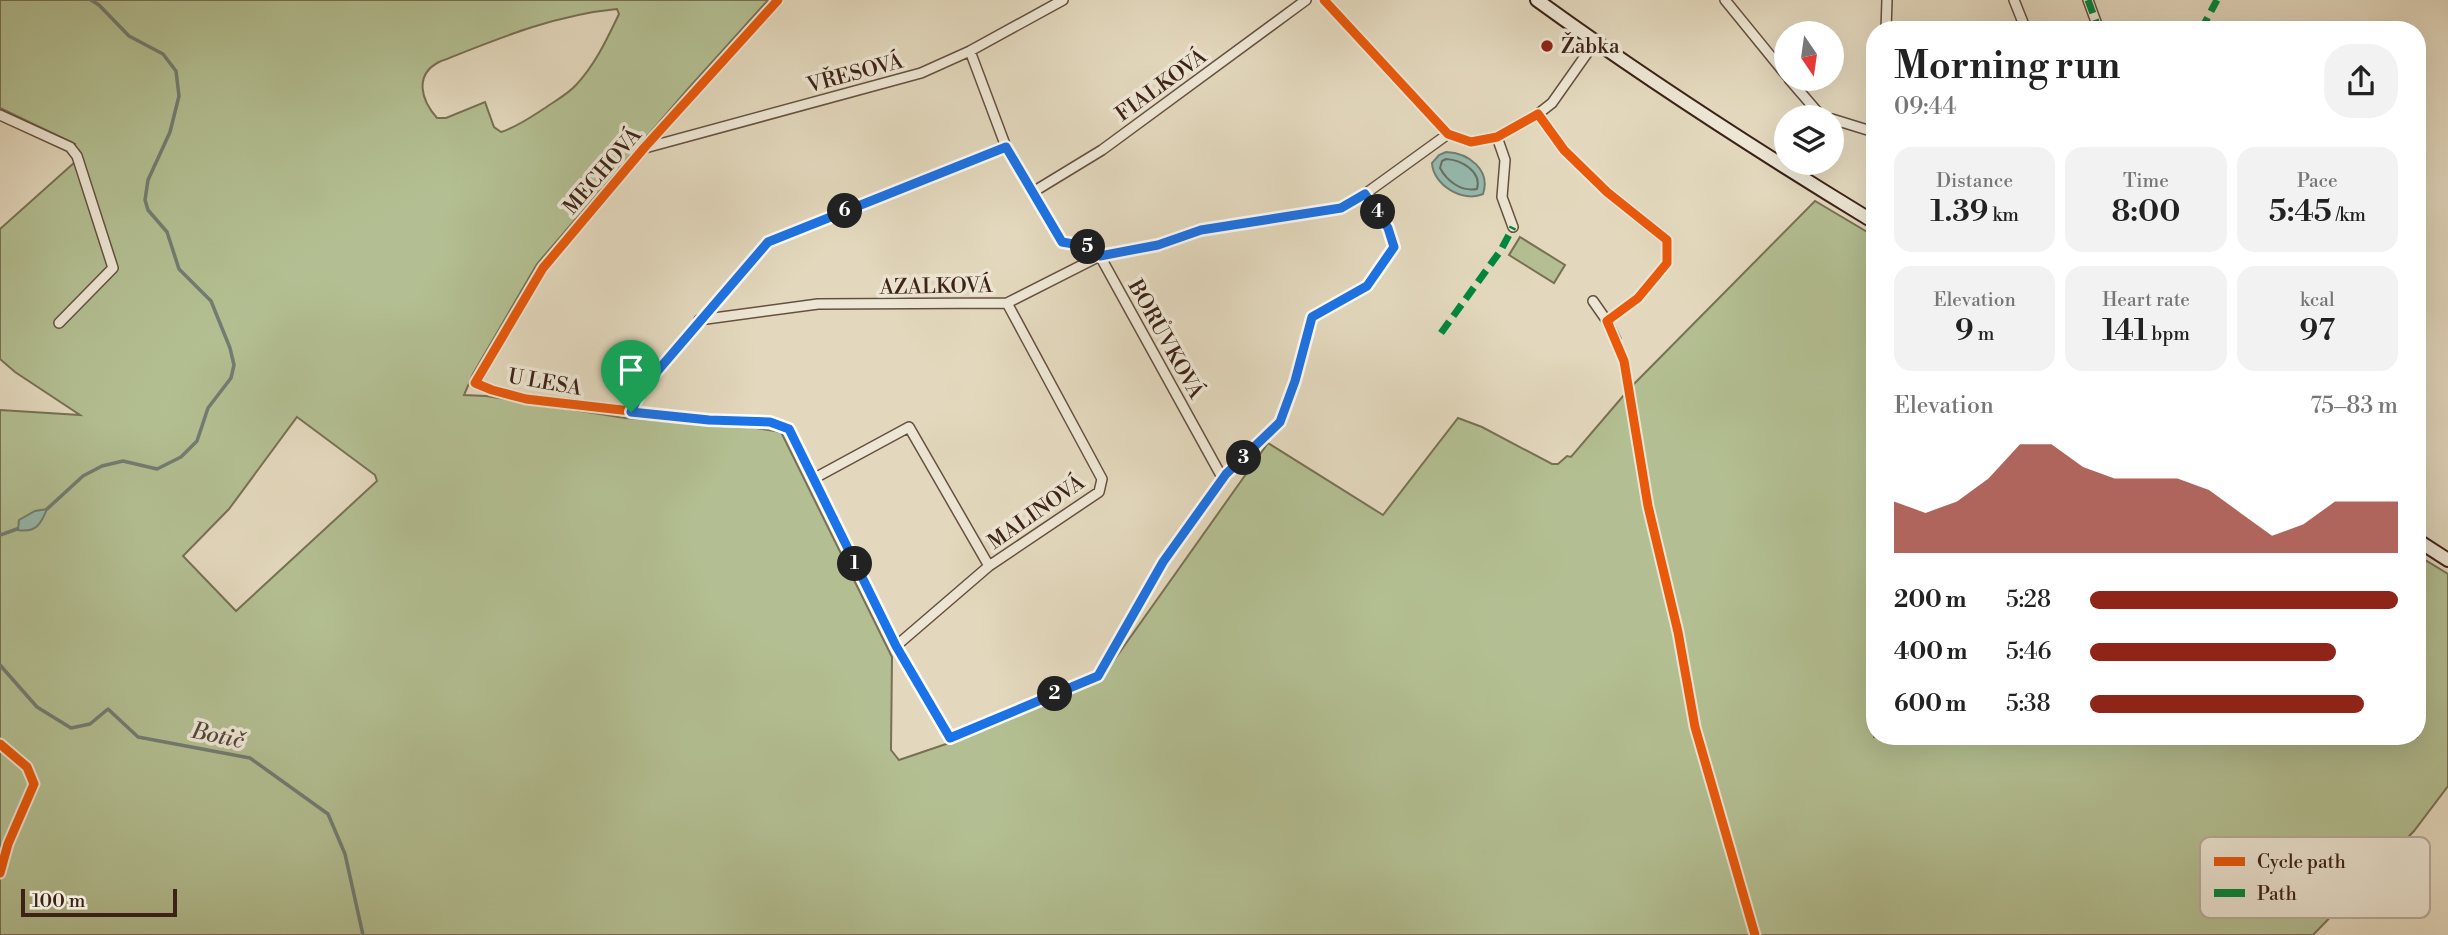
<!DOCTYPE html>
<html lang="en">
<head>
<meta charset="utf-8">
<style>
  :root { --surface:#fff; --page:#f2f2f2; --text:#222; --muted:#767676; --accent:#8f2418 }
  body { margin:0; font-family:"Libre Bodoni",serif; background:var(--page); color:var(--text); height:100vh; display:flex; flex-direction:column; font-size:26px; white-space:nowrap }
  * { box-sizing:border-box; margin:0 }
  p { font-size:23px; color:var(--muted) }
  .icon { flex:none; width:38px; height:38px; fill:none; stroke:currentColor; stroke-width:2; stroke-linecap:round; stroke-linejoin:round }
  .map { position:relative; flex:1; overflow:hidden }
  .side { position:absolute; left:1866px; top:21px; width:560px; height:724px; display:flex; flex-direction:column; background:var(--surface); border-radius:28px; box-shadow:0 7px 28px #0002 }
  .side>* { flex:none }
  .needle { width:46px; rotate:167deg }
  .tools { position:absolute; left:1774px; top:21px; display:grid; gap:14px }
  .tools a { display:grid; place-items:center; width:70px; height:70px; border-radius:50%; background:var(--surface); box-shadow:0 7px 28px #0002; font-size:35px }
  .scale { position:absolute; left:21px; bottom:18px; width:156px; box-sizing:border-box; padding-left:7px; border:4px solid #3d2217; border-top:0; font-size:19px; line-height:24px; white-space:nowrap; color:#3d2217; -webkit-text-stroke:5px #ede6d4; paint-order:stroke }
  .pin { position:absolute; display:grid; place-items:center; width:60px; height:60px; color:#fff; margin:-72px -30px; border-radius:50% 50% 50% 0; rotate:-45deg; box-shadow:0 0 7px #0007 }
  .pin .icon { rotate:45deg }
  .km { position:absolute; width:35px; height:35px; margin:-18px; border-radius:50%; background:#222; color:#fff; font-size:19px; line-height:35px; text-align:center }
  .round { display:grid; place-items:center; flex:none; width:74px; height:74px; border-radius:28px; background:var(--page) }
  .summary { display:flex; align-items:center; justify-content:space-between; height:119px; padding:0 28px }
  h1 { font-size:38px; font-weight:600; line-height:52px }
  .metrics { display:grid; grid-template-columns:repeat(3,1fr); gap:10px; height:119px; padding:7px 28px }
  .metrics div { display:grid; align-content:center; border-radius:18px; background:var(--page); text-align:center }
  .metrics b { font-size:30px; font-weight:600 }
  .metrics small { font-size:19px; font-weight:400 }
  .metrics p { font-size:19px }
  .chart { height:196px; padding:14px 28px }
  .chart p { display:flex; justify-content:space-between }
  .chart svg { width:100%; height:126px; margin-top:7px; fill:var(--accent); opacity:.7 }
  ul { padding:0 28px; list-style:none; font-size:23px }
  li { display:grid; grid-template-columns:112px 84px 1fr; align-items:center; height:52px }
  li i { height:18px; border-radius:9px; background:var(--accent) }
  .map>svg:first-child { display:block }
  .green { fill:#b3bf92; stroke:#787054; stroke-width:2; fill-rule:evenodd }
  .water { fill:#95baae; stroke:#727d72; stroke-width:2 }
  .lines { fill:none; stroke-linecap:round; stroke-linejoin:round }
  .shore { stroke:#696e62; stroke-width:2 }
  .stream { stroke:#727d72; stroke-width:3.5 }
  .minor-casing { stroke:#665040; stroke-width:12 }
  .secondary-casing { stroke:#3d2217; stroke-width:16 }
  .minor { stroke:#ede6d4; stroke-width:9 }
  .secondary { stroke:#ede6d4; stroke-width:12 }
  .quiet { stroke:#00873e; stroke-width:7; stroke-dasharray:14 7; stroke-linecap:butt }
  .cycleway-casing { stroke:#ede6d4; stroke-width:13 }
  .cycleway { stroke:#e8590c; stroke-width:9 }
  .route-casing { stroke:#fff; stroke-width:14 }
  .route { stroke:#1a73e8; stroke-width:9 }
  .poi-dot { fill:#8f2418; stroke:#ede6d4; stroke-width:2.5 }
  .labels { text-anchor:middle; stroke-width:7; stroke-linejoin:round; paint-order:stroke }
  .poi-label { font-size:21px; fill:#3d2217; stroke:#ede6d4; text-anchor:start }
  .street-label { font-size:21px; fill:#3d2217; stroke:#ede6d4 }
  .water-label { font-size:23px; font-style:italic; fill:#53483d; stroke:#ede6d4 }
  .key { fill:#ede6d4; stroke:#b8ab9b; stroke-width:2 }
  .key-label { font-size:19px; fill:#3d2217 }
</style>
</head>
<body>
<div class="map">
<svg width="2448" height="935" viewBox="0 0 2448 935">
  <rect width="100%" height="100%" fill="#e3d8bd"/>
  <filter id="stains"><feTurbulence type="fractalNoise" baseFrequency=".00286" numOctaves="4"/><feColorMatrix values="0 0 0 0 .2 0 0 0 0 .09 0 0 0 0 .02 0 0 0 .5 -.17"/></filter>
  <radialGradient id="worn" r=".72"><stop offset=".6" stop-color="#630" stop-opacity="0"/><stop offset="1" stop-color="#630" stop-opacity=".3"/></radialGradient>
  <path class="green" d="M0 0H768L687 90 537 264 473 374 464 395 486 396 625 418 749 427 781 432 892 657 891 750 899 760 949 743 1100 680 1268 443 1383 515 1458 418 1482 427 1552 464H1558L1567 456 1571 457 1630 388 1815 201 1874 236V737H2417V555L2448 574V786L2414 831 2313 935H0V410L80 415 15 372 0 359V229L75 162 72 152 75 144 0 108ZM617 9 619 14C607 39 595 65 576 85 568 94 555 101 545 108 531 117 517 127 501 132L494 127 485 102 446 118H437C421 100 414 75 439 62 497 39 554 15 617 9ZM297 417 375 475 377 481 236 611 183 556 229 509Z
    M1520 237 1565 265 1554 283 1509 255Z"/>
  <path class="water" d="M1446 152C1469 153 1491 170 1483 194 1463 203 1433 185 1432 163L1439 155Z
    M47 509C41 524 36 533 18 530L19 520 35 511Z"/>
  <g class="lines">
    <path class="shore" d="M1446 159C1462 160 1482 172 1477 189 1461 192 1447 181 1440 168L1442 161Z"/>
    <path class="stream" d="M47 509 83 476 102 466 123 461 157 469 181 457 197 441 208 408 231 378 234 365 230 348 211 301 179 269 167 232 148 210 145 200 148 180 170 132 179 96 176 71 163 54 129 36 99 5 91 0
      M0 535 17 529
      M0 665 37 707 71 728 90 724 108 709 138 737 250 758 328 814 345 854 363 935"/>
    <defs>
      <path id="minor" d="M778 0 644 148 543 268 475 383 492 390 526 399 709 420 770 423 789 429 896 646 950 738 1098 676 1163 562 1226 474 1280 422 1295 381 1312 317 1367 286 1394 247 1388 228 1365 194
        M1324 0 1448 134 1471 142 1497 137 1538 114 1552 103 1595 42
        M1725 0 1787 76
        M2014 0 2026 30
        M2088 0 2099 30
        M1886 30 1887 0
        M970 51 1006 147 1062 242 1085 246 1100 256 1223 479
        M1789 79 1821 116 1825 117
        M1538 114 1564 150 1607 192 1667 240V263L1638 298 1607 321
        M0 115 70 147 77 156 113 268 59 323
        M1832 119 1874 132
        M1497 137 1505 160 1502 197 1513 227
        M645 148 921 73 970 51 1063 0
        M1033 192 1102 150 1306 0
        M1593 301 1607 321 1616 340
        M699 320 818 304 1007 303 1100 256 1159 245 1201 230 1341 208 1365 194 1448 134
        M631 412 642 389 768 242 1006 147
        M813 479 909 427 989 566
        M896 646 989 566 1099 492 1102 479 1007 303"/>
      <path id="secondary" d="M1537 0C1646 79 1759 152 1874 222
        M2417 540 2448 560"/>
    </defs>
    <use href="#minor" class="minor-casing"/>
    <use href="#secondary" class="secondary-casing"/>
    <use href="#minor" class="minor"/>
    <use href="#secondary" class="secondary"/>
    <path class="quiet" d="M2088 0 2099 30
      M2201 30 2217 0
      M1441 333 1501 250 1513 227"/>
    <defs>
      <path id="cycleway" d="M778 0 644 148 543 268 475 383 492 390 526 399 709 420 770 423 789 429 896 646 950 738 1098 676 1163 562 1226 474 1280 422 1295 381 1312 317 1367 286 1394 247 1388 228 1365 194
        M1324 0 1448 134 1471 142 1497 137 1538 114 1564 150 1607 192 1667 240V263L1638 298 1607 321 1624 361 1648 506 1678 632 1695 727 1755 935
        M0 744 27 767 34 784 8 844 0 873"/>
    </defs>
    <use href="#cycleway" class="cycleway-casing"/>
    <use href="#cycleway" class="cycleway"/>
  </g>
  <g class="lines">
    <defs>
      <path id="route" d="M1006 147 1062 242 1085 246 1100 256 1158 245 1201 230 1341 208 1365 194 1388 228 1394 247 1367 286 1312 317 1295 381 1280 422 1226 474 1163 562 1098 676 950 738 896 646 789 429 770 422 709 420 631 412 642 389 768 242Z"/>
    </defs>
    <use href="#route" class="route-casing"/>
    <use href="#route" class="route"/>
  </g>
  <circle class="poi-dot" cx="1547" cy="46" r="7"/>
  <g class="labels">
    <g class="poi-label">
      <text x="1561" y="53">Žabka</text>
    </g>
    <g class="street-label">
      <text transform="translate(855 73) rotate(-15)" y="7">VŘESOVÁ</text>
      <text transform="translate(1161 85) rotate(-36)" y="7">FIALKOVÁ</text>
      <text transform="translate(602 171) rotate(-49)" y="7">MECHOVÁ</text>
      <text transform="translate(936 286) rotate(-1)" y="7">AZALKOVÁ</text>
      <text transform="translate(1166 339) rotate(61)" y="7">BORŮVKOVÁ</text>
      <text transform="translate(545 382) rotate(10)" y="7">U LESA</text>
      <text transform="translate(1036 512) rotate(-35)" y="7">MALINOVÁ</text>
    </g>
    <g class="water-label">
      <text transform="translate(218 735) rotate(12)" y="8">Botič</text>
    </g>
  </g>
  <rect x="2200" y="837" width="230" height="81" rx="10" class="key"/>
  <rect x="2214" y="857" width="31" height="9" fill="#e8590c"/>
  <rect x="2214" y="889" width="31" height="8" fill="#00873e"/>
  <g class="key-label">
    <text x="2257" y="868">Cycle path</text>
    <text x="2257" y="900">Path</text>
  </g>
  <rect width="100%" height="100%" filter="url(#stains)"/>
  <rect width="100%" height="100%" fill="url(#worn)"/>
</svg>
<div class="tools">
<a><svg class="needle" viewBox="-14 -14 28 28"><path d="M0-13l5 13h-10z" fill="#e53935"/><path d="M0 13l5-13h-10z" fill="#767676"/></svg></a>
<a><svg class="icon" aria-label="layers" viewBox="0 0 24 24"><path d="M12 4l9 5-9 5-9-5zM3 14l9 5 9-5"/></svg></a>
</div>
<div class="scale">100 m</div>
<div class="pin" style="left:631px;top:412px;background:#1e9e55"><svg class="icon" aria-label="arrive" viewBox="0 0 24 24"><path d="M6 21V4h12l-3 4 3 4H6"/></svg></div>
<b class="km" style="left:855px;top:564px">1</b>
<b class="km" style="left:1055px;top:694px">2</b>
<b class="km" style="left:1244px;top:458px">3</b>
<b class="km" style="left:1378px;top:212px">4</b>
<b class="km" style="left:1088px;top:247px">5</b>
<b class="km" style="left:845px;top:211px">6</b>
<section class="side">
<div class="summary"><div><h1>Morning run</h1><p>09:44</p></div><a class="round"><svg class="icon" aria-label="share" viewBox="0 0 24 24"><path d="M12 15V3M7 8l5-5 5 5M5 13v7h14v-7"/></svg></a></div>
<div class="metrics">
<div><p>Distance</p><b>1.39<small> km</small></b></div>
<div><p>Time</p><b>8:00</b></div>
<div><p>Pace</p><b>5:45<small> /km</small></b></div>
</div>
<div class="metrics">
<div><p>Elevation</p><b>9<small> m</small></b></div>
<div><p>Heart rate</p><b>141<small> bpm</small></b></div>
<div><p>kcal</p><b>97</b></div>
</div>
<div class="chart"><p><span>Elevation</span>75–83 m</p>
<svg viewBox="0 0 160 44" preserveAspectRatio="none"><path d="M0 44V26L10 30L20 26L30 18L40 6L50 6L60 14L70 18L80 18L90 18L100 22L110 30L120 38L130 34L140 26L150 26L160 26V44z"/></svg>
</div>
<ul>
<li><b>200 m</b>5:28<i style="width:100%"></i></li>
<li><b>400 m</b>5:46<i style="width:80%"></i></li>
<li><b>600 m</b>5:38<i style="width:89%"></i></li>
</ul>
</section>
</div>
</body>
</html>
